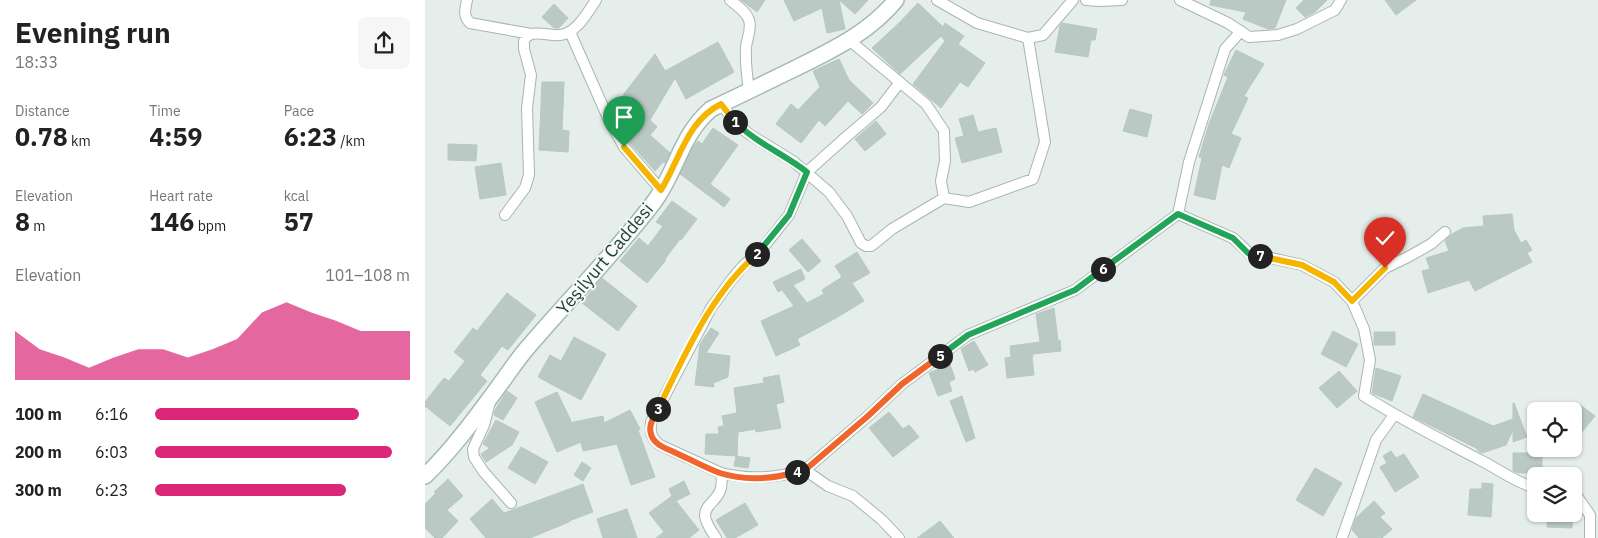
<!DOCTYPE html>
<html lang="en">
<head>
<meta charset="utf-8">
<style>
  :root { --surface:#fff; --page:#f6f6f6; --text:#222; --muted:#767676; --accent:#db2777 }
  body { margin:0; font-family:"IBM Plex Sans",sans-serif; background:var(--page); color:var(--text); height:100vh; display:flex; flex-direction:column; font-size:19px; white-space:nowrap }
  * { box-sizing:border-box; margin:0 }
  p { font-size:16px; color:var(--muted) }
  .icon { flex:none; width:28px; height:28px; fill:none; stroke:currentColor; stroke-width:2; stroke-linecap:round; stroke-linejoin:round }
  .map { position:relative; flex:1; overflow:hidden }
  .details { display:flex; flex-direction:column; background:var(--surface); width:425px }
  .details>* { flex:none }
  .controls { position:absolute; left:1102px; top:402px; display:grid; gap:10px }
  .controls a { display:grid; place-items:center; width:55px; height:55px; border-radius:8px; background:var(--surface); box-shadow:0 1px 4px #0004; font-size:25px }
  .pin { position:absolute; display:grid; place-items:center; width:42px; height:42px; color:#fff; margin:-51px -21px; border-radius:50% 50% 50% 0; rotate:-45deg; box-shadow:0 0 5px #0007 }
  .pin .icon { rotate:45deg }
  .km { position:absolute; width:25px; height:25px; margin:-12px; border-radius:50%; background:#222; color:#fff; font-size:14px; line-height:25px; text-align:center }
  .round { display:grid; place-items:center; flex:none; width:52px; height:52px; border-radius:8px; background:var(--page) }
  .overview { display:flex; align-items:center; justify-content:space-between; height:85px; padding:0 15px }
  h1 { font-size:28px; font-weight:800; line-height:38px }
  .figures { display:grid; grid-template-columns:repeat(3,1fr); gap:8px; height:85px; padding:5px 15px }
  .figures div { display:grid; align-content:center }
  .figures b { font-size:25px; font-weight:800 }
  .figures small { font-size:14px; font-weight:400 }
  .figures p { font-size:14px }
  .chart { height:140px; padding:10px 15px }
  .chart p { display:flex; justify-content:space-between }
  .chart svg { width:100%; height:90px; margin-top:5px; fill:var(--accent); opacity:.7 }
  ul { padding:0 15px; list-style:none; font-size:16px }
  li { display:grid; grid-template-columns:80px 60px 1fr; align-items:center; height:38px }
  li i { height:12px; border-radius:6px; background:var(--accent) }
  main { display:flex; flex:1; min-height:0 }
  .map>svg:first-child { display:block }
  .building { fill:#bac9c4; stroke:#b7c8c3 }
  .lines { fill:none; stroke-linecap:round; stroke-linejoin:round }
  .minor-casing { stroke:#a7b6b3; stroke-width:12 }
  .secondary-casing { stroke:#a3bab4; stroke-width:18 }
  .minor { stroke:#fff; stroke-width:10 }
  .secondary { stroke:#fff; stroke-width:15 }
  .split-1-casing { stroke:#fff; stroke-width:10 }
  .split-2-casing { stroke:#fff; stroke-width:10 }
  .split-3-casing { stroke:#fff; stroke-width:10 }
  .split-4-casing { stroke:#fff; stroke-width:10 }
  .split-5-casing { stroke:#fff; stroke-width:10 }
  .split-6-casing { stroke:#fff; stroke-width:10 }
  .split-7-casing { stroke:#fff; stroke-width:10 }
  .split-8-casing { stroke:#fff; stroke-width:10 }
  .split-1 { stroke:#f5b400; stroke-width:6 }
  .split-2 { stroke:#22a559; stroke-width:6 }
  .split-3 { stroke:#f5b400; stroke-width:6 }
  .split-4 { stroke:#f0652b; stroke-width:6 }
  .split-5 { stroke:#f0652b; stroke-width:6 }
  .split-6 { stroke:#22a559; stroke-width:6 }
  .split-7 { stroke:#22a559; stroke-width:6 }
  .split-8 { stroke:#f5b400; stroke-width:6 }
  .labels { text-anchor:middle; stroke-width:4; stroke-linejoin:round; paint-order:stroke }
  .street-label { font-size:18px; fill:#23403c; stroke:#f5faf8 }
</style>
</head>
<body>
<main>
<section class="details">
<div class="overview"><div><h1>Evening run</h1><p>18:33</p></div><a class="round"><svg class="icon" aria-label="share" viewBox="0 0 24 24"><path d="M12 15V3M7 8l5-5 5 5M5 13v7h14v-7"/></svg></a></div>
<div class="figures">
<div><p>Distance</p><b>0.78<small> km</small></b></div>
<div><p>Time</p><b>4:59</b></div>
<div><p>Pace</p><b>6:23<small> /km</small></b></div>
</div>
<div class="figures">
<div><p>Elevation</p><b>8<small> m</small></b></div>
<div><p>Heart rate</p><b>146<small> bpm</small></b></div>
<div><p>kcal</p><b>57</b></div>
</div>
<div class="chart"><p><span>Elevation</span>101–108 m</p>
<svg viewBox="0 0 160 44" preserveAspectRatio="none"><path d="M0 44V20L10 29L20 33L30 38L40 33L50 29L60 29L70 33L80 29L90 24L100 11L110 6L120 11L130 15L140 20L150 20L160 20V44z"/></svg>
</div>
<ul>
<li><b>100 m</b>6:16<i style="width:80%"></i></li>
<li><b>200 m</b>6:03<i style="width:93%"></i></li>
<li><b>300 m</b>6:23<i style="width:75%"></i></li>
</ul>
</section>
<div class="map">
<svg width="1173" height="538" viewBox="0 0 1173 538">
  <rect width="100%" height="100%" fill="#e5eeeb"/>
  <path class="building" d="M316 0H340L332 12Z
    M359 0H414L420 29 402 33 397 8 369 21Z
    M414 0H443L430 14Z
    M786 0H861L850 28 843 29 818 19 821 12 785 5Z
    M879 0H902L890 12 880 17 871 8Z
    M960 0H991L971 15Z
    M493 3 518 27 520 23 539 36 533 44 560 63 543 87 535 82 516 108 488 84 520 41 516 36 475 74 447 48 474 23Z
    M129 4 143 18 134 28H129L117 17Z
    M637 23 672 29 670 40H666L663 57 630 52 635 26Z
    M293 42 309 72 261 99 250 78 225 120 232 127 225 135 245 153 240 163 238 162 230 171 205 143 199 133 219 111 198 95 230 54 240 71Z
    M811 50 839 64 819 96 823 98 806 134 816 138 804 168 797 165 790 200 769 195 777 158 774 157 784 124 803 77 799 75Z
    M414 59 424 80 448 103 437 114 423 101 400 126 394 120 376 143 351 124 366 104 373 110 395 87 388 71Z
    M117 82H139L137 130 144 131 143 152 114 150Z
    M705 109 727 115 722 137 698 131Z
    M548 115 553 132 571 128 577 152 537 163 530 138 539 136 534 119Z
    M451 121 461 134 440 151 430 139Z
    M288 128 313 145 285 184 305 199 299 207 255 174 267 149 273 141 277 144Z
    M23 144 52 145 51 161 23 160Z
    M76 163 81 195 55 199 50 167Z
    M247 201 272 219 256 240 255 239 240 259 241 260 222 283 195 261 214 238 223 246 238 226 231 222Z
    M1087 214 1089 230 1096 243 1101 240 1107 250 1102 253 1107 262 1050 291 1044 280 1003 293 997 271 1005 269 1001 258 1024 251 1020 241 1027 234 1038 228 1059 226 1058 216Z
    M377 239 396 261 383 272 364 250Z
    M432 252 445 273 427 283 439 301 411 318 372 339 375 345 351 356 336 321 369 306 357 290 353 292 348 282 376 269 380 279 368 285 382 303 399 294 397 290 417 277 410 266Z
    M177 278 212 306 193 331 157 303Z
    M82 293 111 315 83 350 77 346 55 375 62 381 25 426 0 406V402L19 378 24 381 40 361 29 352 48 328 52 331Z
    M629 308 633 341 635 340 636 351 608 354V356L607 357 609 375 582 378 580 358 586 357 585 346 615 342 611 314Z
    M286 328 294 333 281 353 305 356 303 377 288 383 289 387 270 385 275 344Z
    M908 331 933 344 921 367 896 354Z
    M949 332H970V345H949Z
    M149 337 181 354 156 400 113 377 125 355 136 361Z
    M549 341 563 365 550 372 548 369 544 371 536 349Z
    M525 364 530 379 524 382 527 391 513 396 504 373Z
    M951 368 976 376 967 401 947 393Z
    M914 371 932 391 912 408 894 388Z
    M354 375 359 402 351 404 356 428 331 432 330 429 313 432 312 456 280 454 281 434H294L293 427 299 426 297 416 312 413 309 388 339 383 338 378Z
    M82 391 92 398 78 420 69 415 70 410Z
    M132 392 146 421 144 423 178 416 179 423 205 410 215 429 213 430 230 477 206 485 192 444 158 451 156 442 132 452 110 402Z
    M998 394 1068 426 1088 419V403H1089L1102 437 1088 442V430L1081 445 1057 453 1052 450 1053 449 988 417Z
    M537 396 550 438 541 442 525 401Z
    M1154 404 1170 416 1149 442V411Z
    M464 412 478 429 484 425 494 437 468 457 444 428Z
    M71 420 94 432 87 445 61 462 56 454 65 448 58 444Z
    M96 447 123 462 110 484 83 468Z
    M966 451 971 458 979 454 994 477 970 492 955 467 962 463 958 456Z
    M1088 453H1117V467H1107V473H1094L1088 471Z
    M311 456 325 458 323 468 309 466Z
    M157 462 166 468 158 481 149 475Z
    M890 468 917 483 898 516 871 500Z
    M23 479 38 496 22 510 33 521 17 538H10L0 528V504L11 493 9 492Z
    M259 481 265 494 251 501 274 530 264 538H231L239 532 224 513 247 496 244 489Z
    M1057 483 1068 484 1066 517 1043 515 1045 489H1057Z
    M158 484 168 512 144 521V522L105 538H61L45 519 67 499 79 513Z
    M949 501 960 513 955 517 967 529 957 538H934L927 530 931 518Z
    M320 503 333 525 310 538H302L291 520Z
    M202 509 212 538H178L172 519Z
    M1123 514H1148L1147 528 1122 527Z
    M515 521 529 538H492Z"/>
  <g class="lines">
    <defs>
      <path id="minor" d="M42 0C40 10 38 16 45 23L106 34C116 32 125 36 135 35 151 34 163 12 171 0
        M305 0C312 6 321 11 324 20 327 29 322 38 321 47 320 62 322 76 324 91
        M512 0 552 23 603 38 618 35 648 0
        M661 0 675 1 697 0
        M755 0 803 23 824 37 853 35 872 29 910 10 916 0
        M145 32 183 118 199 147 236 190
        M424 40 501 104 519 131 520 161 516 181 519 198
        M296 104 311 123 324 134 368 161 404 192 422 216 436 243 441 246H446L467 229 519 198 544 202 608 179 620 142 603 38
        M753 214 808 238 824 253 877 265 909 282 927 301
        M80 215 100 188 104 175 102 108 106 75 99 49V41L101 37 106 34
        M1020 232 1006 244 983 257 960 268 927 301 939 329 945 360 939 396C977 420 1017 440 1057 461 1075 470 1091 483 1111 488
        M65 402 59 425 48 449 49 457 58 471 86 503
        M380 470 443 416 477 384 543 335 650 290 753 214 764 162 800 49 816 31
        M296 473C326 480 350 478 380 470L403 486 428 496 457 520 474 538
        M1149 492 1165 515V538
        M291 538C287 532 281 524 280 516 280 500 301 501 296 473L235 445C226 438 225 433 226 422L286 308 307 279 318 266 337 249 364 215 382 172 421 137 456 107 475 82
        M917 538 951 440 969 415"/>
      <path id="secondary" d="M0 476C30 447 54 413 79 379 87 368 95 356 104 346 145 298 190 253 229 202 252 171 255 136 286 109 314 96 342 82 369 69 407 50 444 33 471 0"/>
    </defs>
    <use href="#minor" class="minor-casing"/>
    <use href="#secondary" class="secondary-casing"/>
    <use href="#minor" class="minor"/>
    <use href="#secondary" class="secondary"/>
  </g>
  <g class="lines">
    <defs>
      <path id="split-1" d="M199 147 236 190C255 159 262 121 296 104L310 122"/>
      <path id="split-2" d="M310 122C331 143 359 154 382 172L364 215 332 254"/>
      <path id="split-3" d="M233 409C260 355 285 295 332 254"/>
      <path id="split-4" d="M233 409C229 417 223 425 226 434 229 446 244 449 253 454 267 460 281 468 295 473 320 481 347 479 372 472"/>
      <path id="split-5" d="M372 472 380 470 443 416 477 384 515 356"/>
      <path id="split-6" d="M515 356 543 335 650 290 678 269"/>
      <path id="split-7" d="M678 269 753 214 808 238 824 254 835 256"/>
      <path id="split-8" d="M835 256 877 265 909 282 927 301 960 268"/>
    </defs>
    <use href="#split-1" class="split-1-casing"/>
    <use href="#split-2" class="split-2-casing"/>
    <use href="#split-3" class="split-3-casing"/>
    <use href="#split-4" class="split-4-casing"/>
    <use href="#split-5" class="split-5-casing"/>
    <use href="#split-6" class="split-6-casing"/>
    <use href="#split-7" class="split-7-casing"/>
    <use href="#split-8" class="split-8-casing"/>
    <use href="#split-1" class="split-1"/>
    <use href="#split-2" class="split-2"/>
    <use href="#split-3" class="split-3"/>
    <use href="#split-4" class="split-4"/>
    <use href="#split-5" class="split-5"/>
    <use href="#split-6" class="split-6"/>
    <use href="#split-7" class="split-7"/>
    <use href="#split-8" class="split-8"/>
  </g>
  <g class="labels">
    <g class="street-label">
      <text transform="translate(180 259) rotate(-50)" y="6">Yeşilyurt Caddesi</text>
    </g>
  </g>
</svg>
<div class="controls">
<a><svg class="icon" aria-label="locate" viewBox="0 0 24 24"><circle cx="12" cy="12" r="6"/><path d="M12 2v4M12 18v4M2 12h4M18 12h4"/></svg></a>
<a><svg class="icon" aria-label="layers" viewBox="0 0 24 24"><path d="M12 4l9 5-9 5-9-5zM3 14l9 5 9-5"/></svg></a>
</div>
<div class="pin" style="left:199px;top:147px;background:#1e9e55"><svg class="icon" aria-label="arrive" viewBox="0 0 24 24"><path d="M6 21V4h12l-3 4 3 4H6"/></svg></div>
<div class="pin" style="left:960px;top:268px;background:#d93025"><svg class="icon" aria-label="check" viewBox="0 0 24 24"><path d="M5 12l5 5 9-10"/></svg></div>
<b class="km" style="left:310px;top:122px">1</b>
<b class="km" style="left:332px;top:254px">2</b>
<b class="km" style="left:233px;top:409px">3</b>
<b class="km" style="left:372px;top:472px">4</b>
<b class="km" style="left:515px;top:356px">5</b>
<b class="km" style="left:678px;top:269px">6</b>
<b class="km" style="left:835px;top:256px">7</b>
</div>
</main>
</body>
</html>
